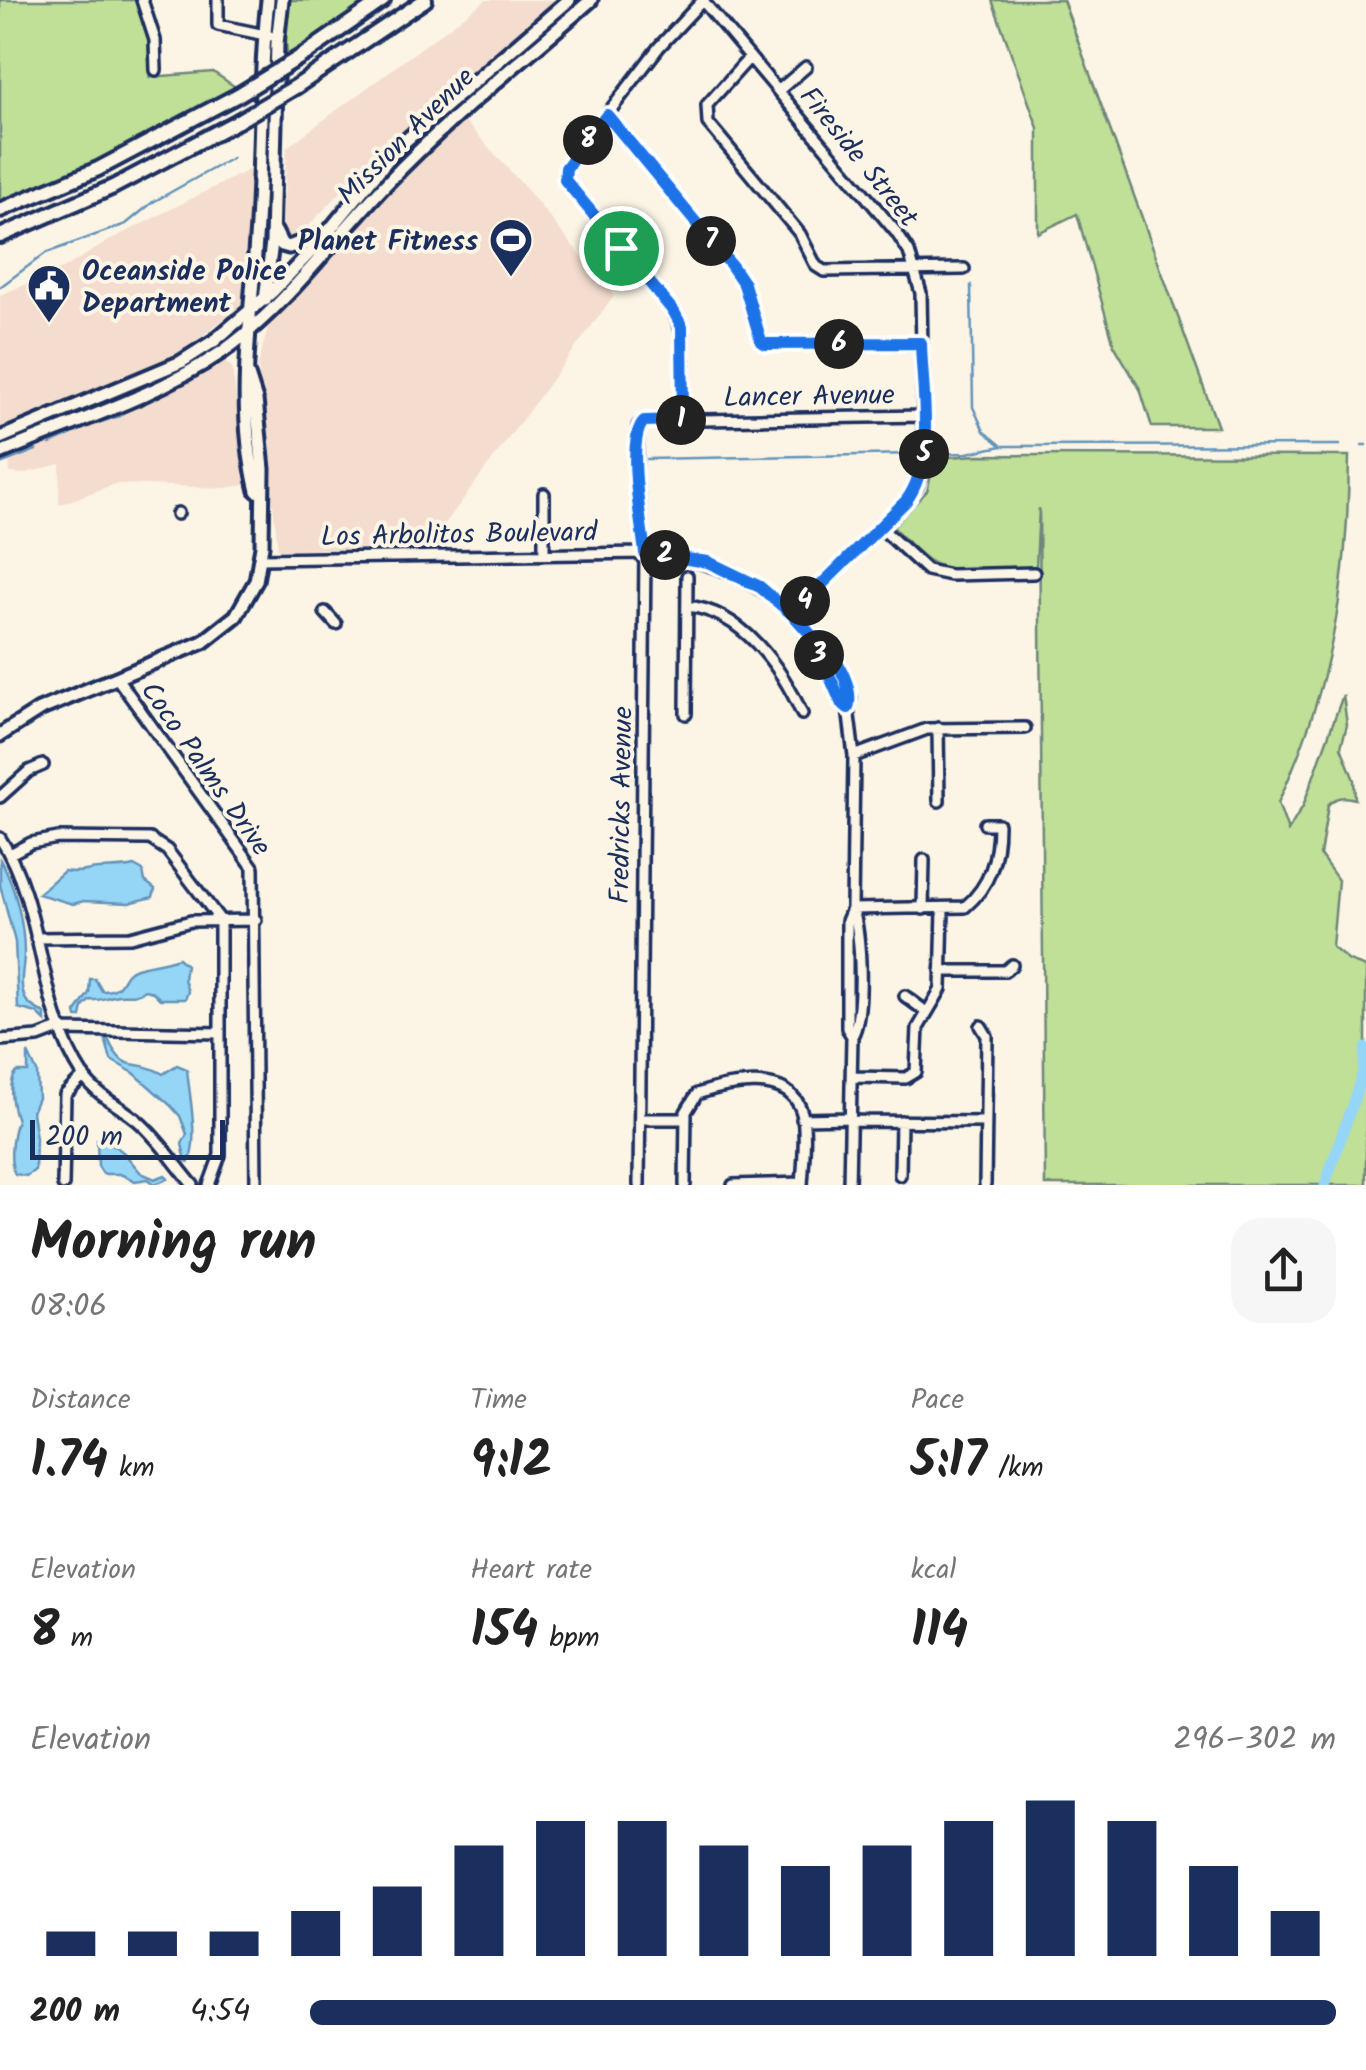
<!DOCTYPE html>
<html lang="en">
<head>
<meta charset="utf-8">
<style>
  :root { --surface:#fff; --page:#f6f6f6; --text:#222; --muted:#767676; --accent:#1b2f5e }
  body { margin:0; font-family:Kalam,sans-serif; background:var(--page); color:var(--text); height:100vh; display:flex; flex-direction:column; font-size:38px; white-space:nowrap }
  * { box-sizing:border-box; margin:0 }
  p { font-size:32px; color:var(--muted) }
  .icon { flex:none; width:55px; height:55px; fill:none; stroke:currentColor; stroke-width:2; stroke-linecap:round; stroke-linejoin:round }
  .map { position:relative; height:1185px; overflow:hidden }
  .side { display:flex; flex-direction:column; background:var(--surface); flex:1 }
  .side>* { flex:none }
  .scale { position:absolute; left:30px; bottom:25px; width:195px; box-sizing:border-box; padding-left:10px; border:5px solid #1b2f5e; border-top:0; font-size:28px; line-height:35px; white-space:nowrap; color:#1b2f5e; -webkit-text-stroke:8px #fcf5e5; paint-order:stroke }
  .pin { position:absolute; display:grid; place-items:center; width:85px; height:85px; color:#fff; margin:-42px; border:5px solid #fff; border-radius:50%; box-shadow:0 2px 10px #0007 }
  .km { position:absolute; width:50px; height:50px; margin:-25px; border-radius:50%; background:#222; color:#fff; font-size:28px; line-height:50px; text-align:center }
  .round { display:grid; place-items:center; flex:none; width:105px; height:105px; border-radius:30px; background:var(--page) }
  .head { display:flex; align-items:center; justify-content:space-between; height:170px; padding:0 30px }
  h1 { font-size:55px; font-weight:700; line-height:75px }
  .metrics { display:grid; grid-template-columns:repeat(3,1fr); gap:15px; height:170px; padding:10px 30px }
  .metrics div { display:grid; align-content:center }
  .metrics b { font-size:50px; font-weight:700 }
  .metrics small { font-size:28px; font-weight:400 }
  .metrics p { font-size:28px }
  .chart { height:280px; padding:20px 30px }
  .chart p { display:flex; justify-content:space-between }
  .chart svg { width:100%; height:180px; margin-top:10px; stroke:var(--accent); stroke-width:6 }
  ul { padding:0 30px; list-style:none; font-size:32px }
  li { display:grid; grid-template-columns:160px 120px 1fr; align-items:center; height:75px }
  li i { height:25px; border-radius:12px; background:var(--accent) }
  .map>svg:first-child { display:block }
  .built { fill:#f4ddcf }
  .green { fill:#c0df97; stroke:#6e877a; stroke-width:2.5 }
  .water { fill:#95d6f7; stroke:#6493ba; stroke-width:2.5 }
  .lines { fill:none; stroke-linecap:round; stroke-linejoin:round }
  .stream { stroke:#6493ba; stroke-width:2.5 }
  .river { stroke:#95d6f7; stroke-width:11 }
  .minor-casing { stroke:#1b2f5e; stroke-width:16 }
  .major-casing { stroke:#1b2f5e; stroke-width:19 }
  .highway-casing { stroke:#1b2f5e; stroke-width:20 }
  .minor { stroke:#fcf5e5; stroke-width:9 }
  .major { stroke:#fcf5e5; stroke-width:11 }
  .highway { stroke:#fcf5e5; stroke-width:12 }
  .highway-bridge-casing { stroke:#1b2f5e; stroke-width:20; stroke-linecap:butt }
  .highway-bridge { stroke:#fcf5e5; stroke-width:12 }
  .route-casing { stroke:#fff; stroke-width:20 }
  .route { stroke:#1a73e8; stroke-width:12 }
  .labels { text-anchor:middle; stroke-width:8; stroke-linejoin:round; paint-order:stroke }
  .street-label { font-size:28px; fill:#1b2f5e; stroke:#fcf5e5 }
  .poi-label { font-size:28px; font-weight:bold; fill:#1b2f5e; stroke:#fcf5e5; text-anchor:end }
</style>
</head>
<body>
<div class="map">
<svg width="1366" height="1185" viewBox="0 0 1366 1185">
  <rect width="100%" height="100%" fill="#fcf5e5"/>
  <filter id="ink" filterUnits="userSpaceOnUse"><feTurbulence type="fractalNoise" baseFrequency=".01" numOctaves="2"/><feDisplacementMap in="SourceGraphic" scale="20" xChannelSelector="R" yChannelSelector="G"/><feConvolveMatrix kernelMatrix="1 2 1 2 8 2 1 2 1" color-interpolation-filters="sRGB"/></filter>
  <g filter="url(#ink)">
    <path class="built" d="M486 0H559L382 149 299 236 294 241 287 240 282 229 287 147Z
      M461 117 523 185 614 296 427 548 278 550 258 366 268 327 410 167Z
      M254 167 246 285 240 306 183 351 0 430V295L66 267 112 239Z
      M225 362 232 367 246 485 225 488 115 484 59 505 60 464 23 474 10 473 9 455Z"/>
    <path class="green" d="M0 0H137L148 34 150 77 213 72 237 88 89 165 0 201Z
      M288 0H372L287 59 285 16Z
      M992 0H1063L1218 427H1152L1140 389 1114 345 1077 214 1038 233V128Z
      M977 455 1349 456C1348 584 1332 686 1278 803L1288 831 1303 806 1343 695 1347 725 1341 747 1354 780 1355 799C1345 796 1336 796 1328 805L1320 855 1338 880 1332 947 1349 961 1366 967V1185H1045L1039 508 1036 567C1004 568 955 579 928 560 915 551 904 538 893 527L927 491 935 458Z"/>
    <path class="water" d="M0 860C15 884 24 924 24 953 24 968 18 986 26 1000 31 1008 39 1009 45 1014V1021L37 1013 18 1008 15 942 0 885Z
      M134 866 143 871 145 881 155 889 153 897 129 903 84 901 73 904 38 894 64 871C83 874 84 870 99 869 111 868 121 869 134 866Z
      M178 958 186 965 184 979 188 992 185 999H160L153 992 145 990C130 999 127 992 114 996 104 998 101 1001 90 1000L83 1007 81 1017H77L76 1012 89 993 90 979H95L102 991C128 991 118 974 136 968 150 964 164 963 178 958Z
      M105 1038 108 1039C125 1077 134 1056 163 1074L177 1065 187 1069C189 1094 199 1139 189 1162L186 1161 182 1144 187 1134 180 1116 170 1105 134 1073 111 1060Z
      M28 1053 37 1072 38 1098 32 1112 36 1138 35 1170 26 1176 15 1174C8 1161 12 1134 17 1120 12 1107 7 1083 17 1072H28Z
      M102 1136 124 1153 141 1173 155 1179 165 1175 168 1179 155 1184 148 1179 135 1181 120 1174H103L98 1166 97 1139Z"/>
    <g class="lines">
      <path class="stream" d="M971 285 973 407 984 431 1002 446
        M0 287 46 253 126 224 153 202 232 158
        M50 444 94 424 120 416
        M1362 445H1366
        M934 454 967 453 1002 446 1340 445
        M647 459 916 454
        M0 464 36 450"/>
      <path class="river" d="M1325 1185 1363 1072 1366 1048"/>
      <defs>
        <path id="minor" d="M142 0 155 40 156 70
          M218 0V25L270 36
          M702 0 896 232 909 252 921 293 924 462 917 486 906 501 792 614
          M750 57 707 105 708 123 800 234 816 266 824 271 964 269
          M778 91 806 67
          M607 115 731 265 743 284 761 341 765 344 921 343
          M683 420V337L674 312 565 180 566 168 659 47 703 0
          M544 494V554
          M177 514 178 513
          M880 527 927 570 950 575 1034 573
          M260 559 645 553C698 558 740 571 782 605 796 616 806 634 823 640L851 698 848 708 854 756 852 909 847 921V1028L852 1036 849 1185
          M687 606C742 611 782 668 802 714
          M325 612 336 624
          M812 636 841 702 848 708
          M117 678 253 867 256 1185
          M686 714 687 576
          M938 728 939 801
          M854 756 927 729 1025 728
          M0 797 29 771 43 765
          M0 838C46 910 36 1005 84 1077 98 1097 121 1106 138 1121 159 1139 175 1164 193 1185
          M10 854 31 843 58 838 150 839 167 850 220 920V1155L209 1185
          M852 909 965 907C991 885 998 857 998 824H985
          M923 909 924 860
          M36 938 130 937 191 921 256 920
          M941 971H1005L1012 965
          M905 996 925 1011
          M981 1026 987 1036 985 1185
          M63 1030 220 1033
          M852 1036C864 1018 862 929 852 909
          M0 1040 38 1037 62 1028
          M852 1077 906 1078 916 1072 918 1028 941 989 943 909
          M640 1119H685
          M802 1119 850 1118
          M850 1121 986 1122
          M900 1175 901 1121
          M63 1185 65 1095 84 1076
          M639 1185 645 553 636 473 638 426 644 421 923 416
          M685 1185 686 1112 697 1094C726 1084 790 1069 802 1113 807 1130 803 1167 802 1185
          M733 1185 802 1183"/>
        <path id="major" d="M275 231 282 245 289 247 320 235
          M265 300 272 242 277 43 282 0
          M0 438 181 362 214 341 273 291 319 243 397 148 569 0
          M0 453C72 423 157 396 222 352 286 307 333 239 387 183 450 117 522 61 591 0
          M257 491C236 407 251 324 256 239 262 159 259 79 268 0
          M0 735 39 710 203 642 236 616 256 581 262 546 263 469 256 400 247 372"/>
        <path id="highway" d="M305 54 383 0
          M297 86 425 0
          M0 210 98 169 238 95
          M0 236 113 187 238 121"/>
      </defs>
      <use href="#minor" class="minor-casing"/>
      <use href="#major" class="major-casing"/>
      <use href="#highway" class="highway-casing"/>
      <use href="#minor" class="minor"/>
      <use href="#major" class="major"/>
      <use href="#highway" class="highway"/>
      <defs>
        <path id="highway-bridge" d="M238 95 305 54
          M238 121 297 86"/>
      </defs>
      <use href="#highway-bridge" class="highway-bridge-casing"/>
      <use href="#highway-bridge" class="highway-bridge"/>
    </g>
  </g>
  <g class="lines" filter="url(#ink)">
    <defs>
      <path id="route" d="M621 248 674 312 682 327 683 420 644 421C625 439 642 526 645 553L708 562 760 587 794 616 812 636 841 702 848 708C855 686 834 658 823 640L812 636 794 616 792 614 906 501C936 461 922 391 921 343L766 344 761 341 744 284 731 265 607 115 566 168 565 180 621 248"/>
    </defs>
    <use href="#route" class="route-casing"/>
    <use href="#route" class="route"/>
  </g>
  <defs>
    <symbol id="stadium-pin" viewBox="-11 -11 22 30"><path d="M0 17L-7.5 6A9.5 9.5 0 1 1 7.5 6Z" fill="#1b2f5e" stroke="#fcf5e5"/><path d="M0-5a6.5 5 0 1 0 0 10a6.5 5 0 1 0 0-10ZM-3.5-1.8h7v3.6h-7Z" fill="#fff"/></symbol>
    <symbol id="civic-pin" viewBox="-11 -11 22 30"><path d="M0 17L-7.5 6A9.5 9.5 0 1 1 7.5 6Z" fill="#1b2f5e" stroke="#fcf5e5"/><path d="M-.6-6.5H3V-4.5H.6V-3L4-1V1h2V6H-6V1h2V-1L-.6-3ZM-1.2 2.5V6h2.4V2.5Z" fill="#fff"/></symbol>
  </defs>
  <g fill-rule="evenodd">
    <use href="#stadium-pin" x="486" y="215" width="50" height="68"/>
    <use href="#civic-pin" x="24" y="261" width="50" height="68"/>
  </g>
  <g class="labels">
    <g class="street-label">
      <text transform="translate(405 135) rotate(-45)" y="10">Mission Avenue</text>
      <text transform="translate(860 156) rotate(51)" y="10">Fireside Street</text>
      <text transform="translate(809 395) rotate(-1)" y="10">Lancer Avenue</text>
      <text transform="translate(459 533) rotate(-1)" y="10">Los Arbolitos Boulevard</text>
      <text transform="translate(207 768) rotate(55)" y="10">Coco Palms Drive</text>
      <text transform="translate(620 805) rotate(-89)" y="10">Fredricks Avenue</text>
    </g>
    <g class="poi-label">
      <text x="478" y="250">Planet Fitness</text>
      <text x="82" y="280" text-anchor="start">Oceanside Police<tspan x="82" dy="32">Department</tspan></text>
    </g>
  </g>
</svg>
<div class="scale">200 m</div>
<div class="pin" style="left:621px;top:248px;background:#1e9e55"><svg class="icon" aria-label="arrive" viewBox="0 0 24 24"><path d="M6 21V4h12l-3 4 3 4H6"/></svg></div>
<b class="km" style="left:681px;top:420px">1</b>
<b class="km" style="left:665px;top:555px">2</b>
<b class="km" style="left:819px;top:655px">3</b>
<b class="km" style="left:805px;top:601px">4</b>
<b class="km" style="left:924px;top:454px">5</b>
<b class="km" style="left:839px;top:344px">6</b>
<b class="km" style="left:711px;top:241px">7</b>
<b class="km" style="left:588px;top:140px">8</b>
</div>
<section class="side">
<div class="head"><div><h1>Morning run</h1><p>08:06</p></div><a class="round"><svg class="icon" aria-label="share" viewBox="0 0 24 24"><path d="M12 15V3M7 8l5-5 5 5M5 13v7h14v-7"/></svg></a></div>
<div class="metrics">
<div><p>Distance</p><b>1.74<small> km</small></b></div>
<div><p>Time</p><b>9:12</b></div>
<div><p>Pace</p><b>5:17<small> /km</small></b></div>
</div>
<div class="metrics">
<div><p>Elevation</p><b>8<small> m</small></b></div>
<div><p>Heart rate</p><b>154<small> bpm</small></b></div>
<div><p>kcal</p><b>114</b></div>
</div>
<div class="chart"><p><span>Elevation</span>296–302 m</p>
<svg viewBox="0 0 160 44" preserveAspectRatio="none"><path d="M5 44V38M15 44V38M25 44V38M35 44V33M45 44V27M55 44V17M65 44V11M75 44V11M85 44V17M95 44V22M105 44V17M115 44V11M125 44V6M135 44V11M145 44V22M155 44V33"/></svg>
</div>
<ul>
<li><b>200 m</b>4:54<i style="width:100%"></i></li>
</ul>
</section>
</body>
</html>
